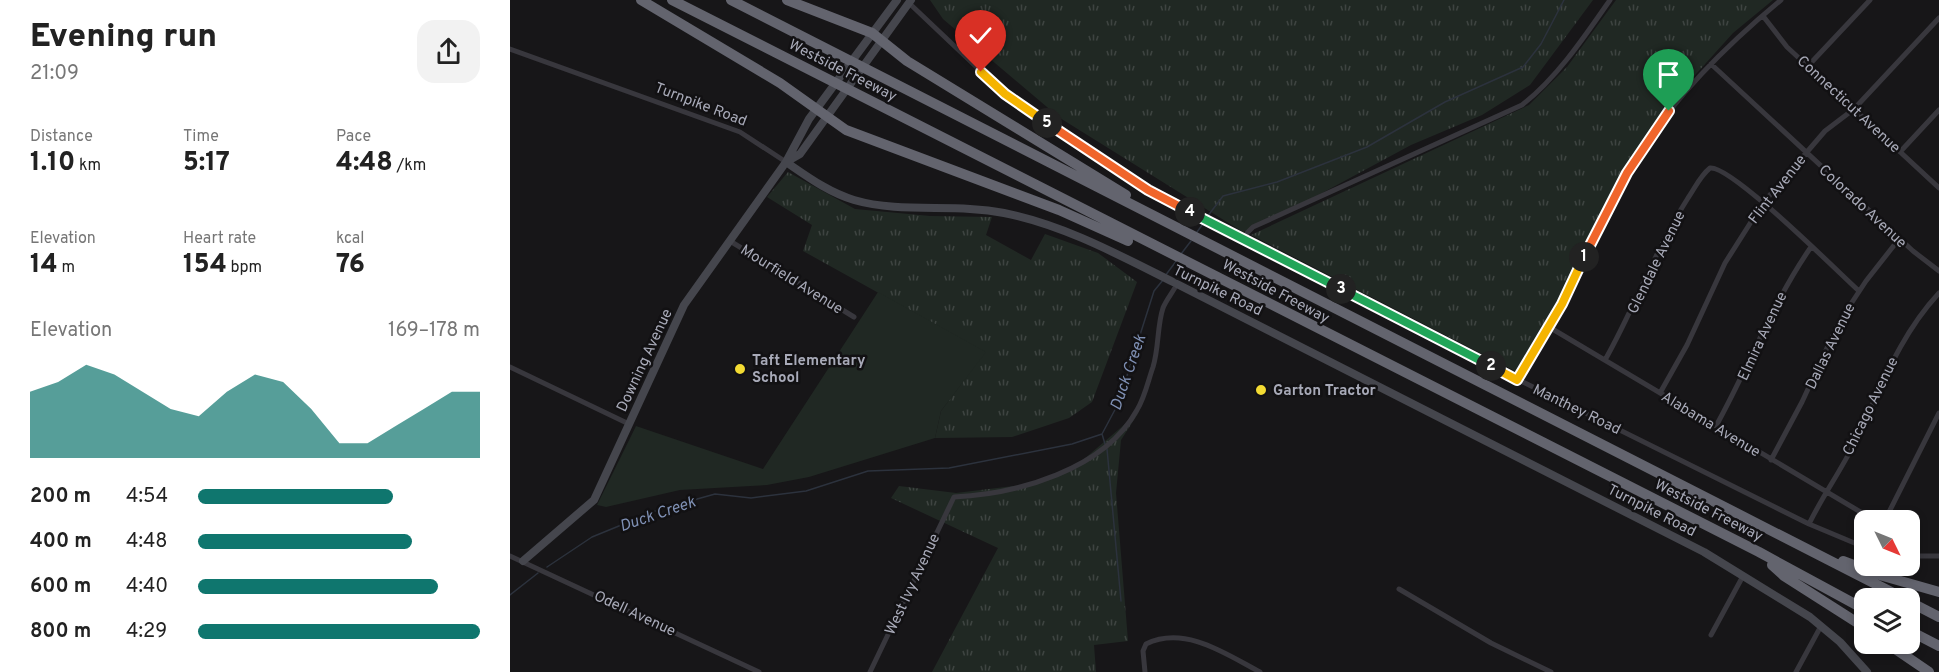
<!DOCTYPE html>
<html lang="en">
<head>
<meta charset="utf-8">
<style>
  :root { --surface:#fff; --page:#f2f2f2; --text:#222; --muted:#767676; --accent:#0f766e }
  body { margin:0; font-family:Overpass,sans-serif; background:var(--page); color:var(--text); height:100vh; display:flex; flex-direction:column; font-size:22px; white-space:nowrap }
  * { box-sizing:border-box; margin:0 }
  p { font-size:20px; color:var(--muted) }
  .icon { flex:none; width:33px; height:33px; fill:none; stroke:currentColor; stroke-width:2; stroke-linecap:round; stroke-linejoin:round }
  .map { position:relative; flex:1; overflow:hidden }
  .sheet { display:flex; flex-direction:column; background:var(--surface); width:510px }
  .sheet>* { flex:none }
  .needle { width:39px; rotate:133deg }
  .buttons { position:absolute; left:1344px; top:510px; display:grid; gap:12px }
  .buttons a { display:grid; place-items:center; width:66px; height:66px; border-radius:12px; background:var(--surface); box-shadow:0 3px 9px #0003; font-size:30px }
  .pin { position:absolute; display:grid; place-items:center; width:51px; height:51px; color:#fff; margin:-62px -26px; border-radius:50% 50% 50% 0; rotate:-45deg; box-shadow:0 0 6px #0007 }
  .pin .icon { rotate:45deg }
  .km { position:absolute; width:30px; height:30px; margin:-15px; border-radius:50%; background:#222; color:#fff; font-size:16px; line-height:30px; text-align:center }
  .round { display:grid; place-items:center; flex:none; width:63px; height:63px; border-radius:18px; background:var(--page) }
  .summary { display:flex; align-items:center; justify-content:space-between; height:102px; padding:0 30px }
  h1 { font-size:33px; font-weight:800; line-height:45px }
  .metrics { display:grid; grid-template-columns:repeat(3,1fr); gap:9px; height:102px; padding:6px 30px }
  .metrics div { display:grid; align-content:center }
  .metrics b { font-size:26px; font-weight:800 }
  .metrics small { font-size:16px; font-weight:400 }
  .metrics p { font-size:16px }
  .chart { height:168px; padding:12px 30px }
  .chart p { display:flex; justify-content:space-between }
  .chart svg { width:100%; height:108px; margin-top:6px; fill:var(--accent); opacity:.7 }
  ul { padding:0 30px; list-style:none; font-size:20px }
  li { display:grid; grid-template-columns:96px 72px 1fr; align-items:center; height:45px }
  li i { height:15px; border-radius:8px; background:var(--accent) }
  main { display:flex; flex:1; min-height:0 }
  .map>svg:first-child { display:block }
  .grass { fill:url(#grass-tufts) }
  .green { fill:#202823 }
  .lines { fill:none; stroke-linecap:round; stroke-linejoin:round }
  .stream { stroke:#2c323d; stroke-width:1.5 }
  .street { stroke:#38373d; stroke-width:5 }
  .secondary { stroke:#45464d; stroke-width:8 }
  .highway { stroke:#63646e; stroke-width:10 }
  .split-1-casing { stroke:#fff; stroke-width:12 }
  .split-2-casing { stroke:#fff; stroke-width:12 }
  .split-3-casing { stroke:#fff; stroke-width:12 }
  .split-4-casing { stroke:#fff; stroke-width:12 }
  .split-5-casing { stroke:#fff; stroke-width:12 }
  .split-6-casing { stroke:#fff; stroke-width:12 }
  .split-1 { stroke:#f0652b; stroke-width:8 }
  .split-2 { stroke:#f5b400; stroke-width:8 }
  .split-3 { stroke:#22a559; stroke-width:8 }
  .split-4 { stroke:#22a559; stroke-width:8 }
  .split-5 { stroke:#f0652b; stroke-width:8 }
  .split-6 { stroke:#f5b400; stroke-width:8 }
  .poi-dot { fill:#f3db33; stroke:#121113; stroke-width:2 }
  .labels { text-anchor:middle; stroke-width:5; stroke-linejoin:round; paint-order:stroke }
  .street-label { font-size:15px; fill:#a8aab8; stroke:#121113 }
  .poi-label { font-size:15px; font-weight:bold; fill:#a8aab8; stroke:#121113; text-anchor:start }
  .water-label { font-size:16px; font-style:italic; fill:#7f90b4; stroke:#121113 }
</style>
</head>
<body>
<main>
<section class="sheet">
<div class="summary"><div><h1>Evening run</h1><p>21:09</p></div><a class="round"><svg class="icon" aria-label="share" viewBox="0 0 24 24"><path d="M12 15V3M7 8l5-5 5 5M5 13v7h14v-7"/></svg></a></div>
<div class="metrics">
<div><p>Distance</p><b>1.10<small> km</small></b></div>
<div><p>Time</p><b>5:17</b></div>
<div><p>Pace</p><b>4:48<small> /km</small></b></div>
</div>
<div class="metrics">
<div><p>Elevation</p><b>14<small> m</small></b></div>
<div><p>Heart rate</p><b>154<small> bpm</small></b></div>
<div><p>kcal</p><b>76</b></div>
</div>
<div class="chart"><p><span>Elevation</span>169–178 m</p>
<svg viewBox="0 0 160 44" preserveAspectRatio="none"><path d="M0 44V17L10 13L20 6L30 10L40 17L50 24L60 27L70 17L80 10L90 13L100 24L110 38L120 38L130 31L140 24L150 17L160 17V44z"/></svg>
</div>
<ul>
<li><b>200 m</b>4:54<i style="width:69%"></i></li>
<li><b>400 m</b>4:48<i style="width:76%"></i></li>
<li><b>600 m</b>4:40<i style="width:85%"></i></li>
<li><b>800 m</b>4:29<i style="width:100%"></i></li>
</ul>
</section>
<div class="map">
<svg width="1429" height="672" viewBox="0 0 1429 672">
  <defs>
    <pattern id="grass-tufts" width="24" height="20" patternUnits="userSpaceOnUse" patternTransform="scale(1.5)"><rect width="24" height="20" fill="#202823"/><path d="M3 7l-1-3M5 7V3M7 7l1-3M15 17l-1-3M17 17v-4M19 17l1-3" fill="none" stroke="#3e4441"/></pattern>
  </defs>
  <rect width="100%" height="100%" fill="#171618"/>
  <path class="grass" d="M420 0H1083L1020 85 972 115 901 145 788 206 733 232 550 118 433 19Z
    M1106 0H1263L1223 33 1159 104 1102 191 1052 297 1007 372 741 235 1019 105 1057 67Z
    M278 172 345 209 420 216 482 217 476 235 521 260 535 234 588 253 627 282 582 402 559 418 502 437 425 438 431 411 475 352 293 251 302 225 257 197Z
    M629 412 611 440 606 493 618 641 584 645 586 672H422L488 548 381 498 389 486 446 493 520 484 566 466Z"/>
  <path class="green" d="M368 292 476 352 431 411 425 438 299 477 257 485 170 490 96 507 87 505 126 426 253 469Z"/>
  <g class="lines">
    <path class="stream" d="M697 217 713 196 767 182 857 147 935 102 1013 67 1031 44 1054 0
      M687 232 695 221
      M671 254 681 241
      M655 276 667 260
      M592 434 595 444
      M597 449 611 601
      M37 567 82 537 148 510 205 494 241 498 296 491 358 471 439 468 562 444 592 434 608 404 644 291 653 280
      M0 595 28 573"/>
    <path class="street" d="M399 3 495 94 638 190 1007 379 1299 524 1354 547
      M1253 16 1277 47 1429 188
      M0 49 230 132 276 162
      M1201 64 1403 251 1429 271
      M1298 66 1360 0
      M1390 152 1429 110
      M735 240 737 233 743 227 1012 105C1047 78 1075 36 1100 0
      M220 241 344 317
      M1039 327 1364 520
      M1095 360C1125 307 1145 250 1178 198 1185 188 1190 176 1200 168 1221 165 1327 271 1349 291
      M0 367 119 424
      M1007 379C1025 349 1045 320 1060 288 1083 240 1104 191 1134 146 1171 90 1219 43 1271 0
      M1150 393 1177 345 1215 263 1253 203 1315 131 1344 109 1429 18
      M1206 426C1239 367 1262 303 1301 247
      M1261 460 1292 402 1329 322 1356 281 1389 239
      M1375 520 1429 413
      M1299 524C1312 497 1330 472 1344 444 1370 391 1388 337 1429 293
      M0 556 249 672
      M1400 556H1429
      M889 589 981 643 1041 672
      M1201 635 1233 576
      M360 672 444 497C507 494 594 470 627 410 635 397 638 381 643 367 649 348 647 326 653 308 656 300 663 292 667 284L665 283
      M635 672 633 651 636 644C675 625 716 654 750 672
      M1286 672 1311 626"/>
    <path class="secondary" d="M276 162C298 177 318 192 344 200 392 214 445 203 494 213 554 225 609 255 663 282
      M276 162 290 154 401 0
      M667 284 1194 552 1300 617 1330 642 1357 672
      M13 561 84 500 174 305 276 162 299 119 387 0"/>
    <path class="highway" d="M131 0 270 83 336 130 549 210 618 241
      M162 0 1249 552 1354 609
      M221 0 1393 598
      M277 0 362 33 397 61 616 195
      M1333 561 1373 576 1429 592
      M1262 565 1274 576 1354 627
      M1400 602 1429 617
      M1400 631 1429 646
      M1378 644 1419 672"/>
  </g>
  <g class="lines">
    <defs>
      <path id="split-1" d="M1074 257 1117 173 1159 111"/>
      <path id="split-2" d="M981 366 1007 380 1052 304 1074 257"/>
      <path id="split-3" d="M831 289 981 366"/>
      <path id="split-4" d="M680 212 831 289"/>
      <path id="split-5" d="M537 123 638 190 680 212"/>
      <path id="split-6" d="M471 72 495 94 537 123"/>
    </defs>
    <use href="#split-1" class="split-1-casing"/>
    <use href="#split-2" class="split-2-casing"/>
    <use href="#split-3" class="split-3-casing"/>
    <use href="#split-4" class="split-4-casing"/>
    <use href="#split-5" class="split-5-casing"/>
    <use href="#split-6" class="split-6-casing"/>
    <use href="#split-1" class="split-1"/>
    <use href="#split-2" class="split-2"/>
    <use href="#split-3" class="split-3"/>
    <use href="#split-4" class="split-4"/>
    <use href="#split-5" class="split-5"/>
    <use href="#split-6" class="split-6"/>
  </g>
  <g class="poi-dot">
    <circle cx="230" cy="369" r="6"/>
    <circle cx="751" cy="390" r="6"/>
  </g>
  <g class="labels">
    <g class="street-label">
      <text transform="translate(333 70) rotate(27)" y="5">Westside Freeway</text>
      <text transform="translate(191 104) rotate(21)" y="5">Turnpike Road</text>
      <text transform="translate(1339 104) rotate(43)" y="5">Connecticut Avenue</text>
      <text transform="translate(1267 189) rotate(-52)" y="5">Flint Avenue</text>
      <text transform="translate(1353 206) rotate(43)" y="5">Colorado Avenue</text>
      <text transform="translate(1146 262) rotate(-64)" y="5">Glendale Avenue</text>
      <text transform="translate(282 279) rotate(32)" y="5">Mourfield Avenue</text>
      <text transform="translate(708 290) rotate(26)" y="5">Turnpike Road</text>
      <text transform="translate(766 291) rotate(28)" y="5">Westside Freeway</text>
      <text transform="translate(1252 336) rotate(-65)" y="5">Elmira Avenue</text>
      <text transform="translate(1320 346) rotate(-64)" y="5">Dallas Avenue</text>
      <text transform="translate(134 360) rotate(-65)" y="5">Downing Avenue</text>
      <text transform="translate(1360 406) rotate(-64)" y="5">Chicago Avenue</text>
      <text transform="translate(1067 409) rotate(26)" y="5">Manthey Road</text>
      <text transform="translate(1201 424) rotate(31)" y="5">Alabama Avenue</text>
      <text transform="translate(1142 510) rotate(27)" y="5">Turnpike Road</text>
      <text transform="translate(1199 510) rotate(27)" y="5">Westside Freeway</text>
      <text transform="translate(402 584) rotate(-65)" y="5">West Ivy Avenue</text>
      <text transform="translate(125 613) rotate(25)" y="5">Odell Avenue</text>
    </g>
    <g class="poi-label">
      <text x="242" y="365">Taft Elementary<tspan x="242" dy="17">School</tspan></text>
      <text x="763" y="395">Garton Tractor</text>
    </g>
    <g class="water-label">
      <text transform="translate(617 372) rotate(-71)" y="6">Duck Creek</text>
      <text transform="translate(147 513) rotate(-19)" y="6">Duck Creek</text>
    </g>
  </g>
</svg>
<div class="buttons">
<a><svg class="needle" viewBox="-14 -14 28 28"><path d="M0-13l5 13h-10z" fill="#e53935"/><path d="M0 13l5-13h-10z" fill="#767676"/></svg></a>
<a><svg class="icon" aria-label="layers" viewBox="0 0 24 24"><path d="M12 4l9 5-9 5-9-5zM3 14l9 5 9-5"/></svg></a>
</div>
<div class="pin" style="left:1159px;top:111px;background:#1e9e55"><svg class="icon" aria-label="arrive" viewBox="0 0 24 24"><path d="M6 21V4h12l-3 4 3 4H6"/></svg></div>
<div class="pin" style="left:471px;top:72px;background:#d93025"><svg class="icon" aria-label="check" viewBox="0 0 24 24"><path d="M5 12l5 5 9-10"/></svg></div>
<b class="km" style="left:1074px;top:257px">1</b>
<b class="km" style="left:981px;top:366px">2</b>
<b class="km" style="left:831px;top:289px">3</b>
<b class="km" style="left:680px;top:212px">4</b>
<b class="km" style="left:537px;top:123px">5</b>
</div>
</main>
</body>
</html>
